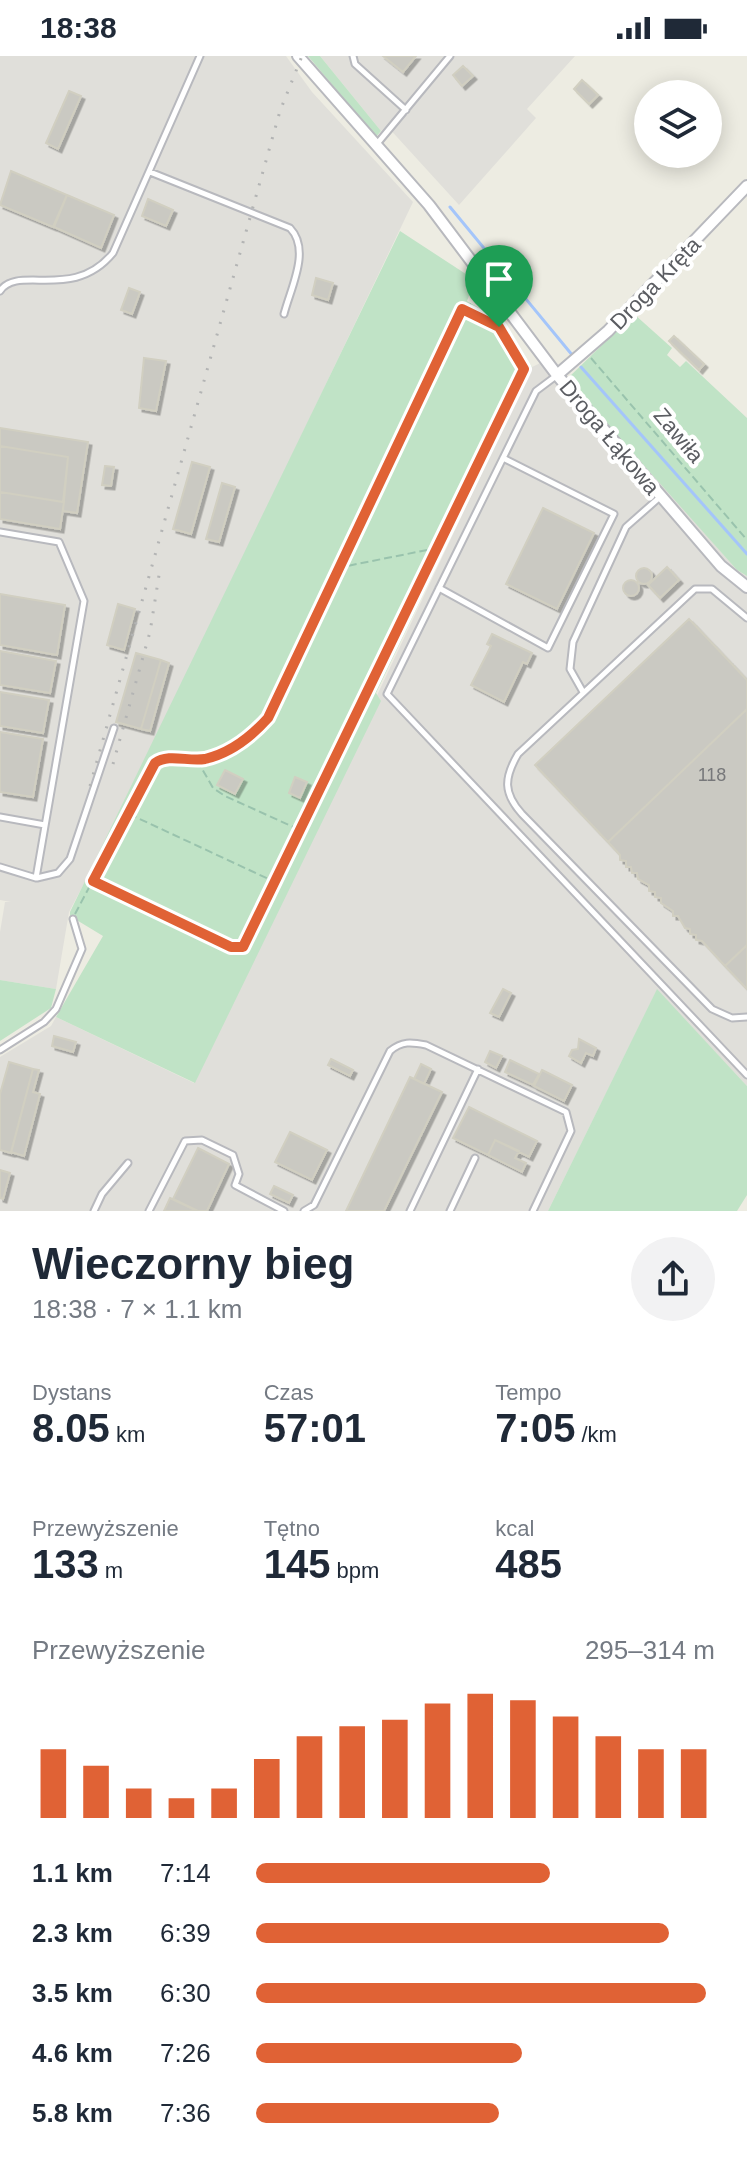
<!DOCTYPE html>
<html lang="pl">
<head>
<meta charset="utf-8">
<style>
  :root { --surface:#fff; --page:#f2f2f3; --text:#1f2937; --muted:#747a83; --accent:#e06235 }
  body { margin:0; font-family:Arial,sans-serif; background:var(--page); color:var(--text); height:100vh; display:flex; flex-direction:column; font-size:30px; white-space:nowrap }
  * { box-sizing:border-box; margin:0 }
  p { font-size:26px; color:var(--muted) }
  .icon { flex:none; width:44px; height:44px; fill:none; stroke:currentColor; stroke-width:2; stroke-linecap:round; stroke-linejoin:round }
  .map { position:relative; height:1155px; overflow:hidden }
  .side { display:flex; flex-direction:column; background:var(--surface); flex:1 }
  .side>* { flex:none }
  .tools { position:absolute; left:634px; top:24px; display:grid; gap:16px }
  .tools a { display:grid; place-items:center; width:88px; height:88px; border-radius:50%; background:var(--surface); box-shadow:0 4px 20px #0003; font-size:40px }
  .pin { position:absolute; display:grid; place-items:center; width:68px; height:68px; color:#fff; margin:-82px -34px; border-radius:50% 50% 50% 0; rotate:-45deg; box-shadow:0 0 8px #0007 }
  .pin .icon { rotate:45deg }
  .round { display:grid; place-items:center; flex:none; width:84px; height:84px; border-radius:42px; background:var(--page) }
  .head { display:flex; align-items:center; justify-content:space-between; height:136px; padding:0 32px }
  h1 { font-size:44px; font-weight:700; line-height:60px }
  .stats { display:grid; grid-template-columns:repeat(3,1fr); gap:12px; height:136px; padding:8px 32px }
  .stats div { display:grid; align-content:center }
  .stats b { font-size:40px; font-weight:700 }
  .stats small { font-size:22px; font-weight:400 }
  .stats p { font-size:22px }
  .chart { height:224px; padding:16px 32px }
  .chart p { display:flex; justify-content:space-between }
  .chart svg { width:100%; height:144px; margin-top:8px; stroke:var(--accent); stroke-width:6 }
  ul { padding:0 32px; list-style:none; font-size:26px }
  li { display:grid; grid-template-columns:128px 96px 1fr; align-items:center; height:60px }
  li i { height:20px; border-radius:10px; background:var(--accent) }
  .status { display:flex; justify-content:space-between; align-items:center; height:56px; padding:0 40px; background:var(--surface); direction:ltr }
  .status svg { height:22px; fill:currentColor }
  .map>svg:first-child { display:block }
  .industrial { fill:#e0dfda }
  .green { fill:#c0e3c6 }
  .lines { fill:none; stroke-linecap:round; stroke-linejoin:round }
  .stream { stroke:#a4c5fa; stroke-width:3 }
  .building { fill:#cac9c2; stroke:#d1cfc1; stroke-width:2; filter:url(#shadow) }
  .lane-casing { stroke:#b8b9be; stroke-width:9 }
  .street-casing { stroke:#b8b9be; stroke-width:14 }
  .path { stroke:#99c3ad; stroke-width:2; stroke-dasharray:8 4; stroke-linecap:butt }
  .lane { stroke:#fff; stroke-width:5 }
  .street { stroke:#fff; stroke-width:10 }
  .rail { stroke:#b3b4b4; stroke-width:3; stroke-dasharray:2 10; stroke-linecap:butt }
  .route-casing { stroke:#fff; stroke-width:16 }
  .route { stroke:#e06235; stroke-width:10 }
  .labels { text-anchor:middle; stroke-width:8; stroke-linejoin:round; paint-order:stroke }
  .number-label { font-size:18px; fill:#77787a }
  .street-label { font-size:22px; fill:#5b5d62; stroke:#fff }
</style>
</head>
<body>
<div class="status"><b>18:38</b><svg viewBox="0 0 49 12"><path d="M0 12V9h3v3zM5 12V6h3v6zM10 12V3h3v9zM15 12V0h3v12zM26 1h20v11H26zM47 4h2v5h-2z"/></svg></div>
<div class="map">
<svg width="747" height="1155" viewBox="0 0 747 1155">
  <defs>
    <filter id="shadow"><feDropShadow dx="3.5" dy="3.5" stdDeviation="0" flood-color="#0004"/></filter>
  </defs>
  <rect width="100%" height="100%" fill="#edece2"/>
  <path class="industrial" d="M0 0H286L312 36 413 146 120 759 69 856 56 933 0 924V876L5 846H11L0 844Z
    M320 0H575L527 53 536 62 459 149 387 70 381 75Z
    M551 302 737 514 747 520V1030L657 934 548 1155H0V1001L51 970 56 961 194 1027 532 311Z"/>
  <path class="green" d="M308 0H320L381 75 376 81Z
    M400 175 475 224 467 245 506 268 532 311 376 637 381 645 195 1027 56 961 103 880 70 860V856Z
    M634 258 672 292 667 299 680 311 686 305 747 362V520L737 514 567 323Z
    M0 924 56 933 51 952 0 985Z
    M657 933 747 1030V1139L737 1155H548Z"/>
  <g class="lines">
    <path class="stream" d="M450 151 573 300
      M581 311 747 498"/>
  </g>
  <path class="building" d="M383 0H416L403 16Z
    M463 10 473 20 462 30 453 19Z
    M582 24 598 39 589 48 574 33Z
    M69 35 81 40 58 93 46 87Z
    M11 115 67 139 53 171 0 149Z
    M67 139 114 159 101 192 54 171Z
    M148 143 173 154 166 170 142 160Z
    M316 222 333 227 328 244 312 239Z
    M129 232 140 236 132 258 121 254Z
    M674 280 704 308 699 314 669 285Z
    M144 302 166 305 156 355 139 352Z
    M0 372 88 386 77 457 63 455 68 401 0 390Z
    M0 390 68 401 63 446 0 436Z
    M192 406 210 411 191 478 173 473Z
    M105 410 114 411 111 430 102 429Z
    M222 427 235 431 219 486 206 483Z
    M0 436 64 446 60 473 0 463Z
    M543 452 594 477 557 553 506 528Z
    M667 511 679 524 660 542 648 529Z
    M636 520a8 8 0 1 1 16 0a8 8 0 1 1-16 0Z
    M623 532a8 8 0 1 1 16 0a8 8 0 1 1-16 0Z
    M0 538 65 549 57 599 0 589Z
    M118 548 135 553 124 594 107 589Z
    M689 563 747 624V653L608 786 535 709Z
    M492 578 532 597 527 608 523 606 504 646 471 629 491 590 487 588Z
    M0 595 56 605 50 637 0 629Z
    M136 597 161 604 141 673 116 666Z
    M161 604 169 607 150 675 141 673Z
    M0 636 49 644 43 677 0 670Z
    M747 653V889L725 910 702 885 696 884V879L690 878V873L685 872 678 860H673V855L661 847V842L655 841V836L649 835V829L638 823 637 817H632L631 811H626V805L620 804V799L608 786Z
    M0 676 43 683 33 741 0 736Z
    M225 714 243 723 235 738 217 729Z
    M295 721 307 726 300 742 289 737Z
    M747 889V933L725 910Z
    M503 933 511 937 499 961 490 957Z
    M54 980 76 986 73 996 52 990Z
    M579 983 596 992 593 1000 586 997 581 1007 569 1000 572 994 578 993Z
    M490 995 502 1000 496 1012 485 1006Z
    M331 1003 353 1014 350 1020 328 1009Z
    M510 1004 539 1018 533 1029 505 1016Z
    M9 1006 33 1013 11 1097 0 1094V1038Z
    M421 1008 431 1013 424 1028 414 1023Z
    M33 1013 39 1014 33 1036 40 1038 24 1100 11 1096Z
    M542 1014 572 1029 564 1045 534 1030Z
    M410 1021 442 1036 384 1155H346Z
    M469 1051 537 1085 529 1101 495 1084 488 1099 453 1082Z
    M290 1076 327 1094 312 1124 275 1106Z
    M495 1084 519 1095 515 1102 526 1107 522 1116 488 1099Z
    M198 1092 229 1108 207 1155H198L173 1143Z
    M0 1114 10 1117 3 1143 0 1142Z
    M274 1130 293 1139 289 1147 270 1138Z
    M170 1142 197 1155H164Z"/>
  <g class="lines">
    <defs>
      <path id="lane" d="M353 0 355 8 406 54
        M376 89 450 0
        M150 116 290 172C311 194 291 231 284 258
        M0 235C18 208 73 246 113 197L200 0
        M556 320 536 335 387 638 747 1019
        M0 476 59 486 84 545 36 822 0 811
        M439 532 548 592 614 458 503 402
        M747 562 712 533H695L518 698C504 722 503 737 522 758L712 953 732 962 747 961
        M583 636 570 613 573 586 626 471 660 441
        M0 761 45 769
        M37 822 58 817 70 803 114 672
        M0 994 44 966 56 953 82 893 73 863
        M94 1155 102 1138 128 1107
        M149 1155 185 1085 202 1084 233 1099 239 1118 235 1129 284 1155
        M304 1155 314 1149 390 995C402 985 411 986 426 989L566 1056 571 1075 533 1155
        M410 1155 478 1013
        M450 1155 475 1102"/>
      <path id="street" d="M298 0 429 149 557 319 721 510 747 531
        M557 319 608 275 747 130"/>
    </defs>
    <use href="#lane" class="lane-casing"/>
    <use href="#street" class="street-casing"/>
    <path class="path" d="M591 302 747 484
      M337 512 437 492
      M197 704 213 732 225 740 300 774
      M129 758 275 826
      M93 825 231 891H243L524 313 499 271 462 253
      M75 858 155 707C169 697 188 706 205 703 231 698 251 681 268 662L462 253 471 248"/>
    <use href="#lane" class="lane"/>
    <use href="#street" class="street"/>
    <path class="rail" d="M113 708 150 576 160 513
      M90 730 280 55 302 0"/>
  </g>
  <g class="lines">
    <defs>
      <path id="route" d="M462 253 499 271 524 313 243 891H231L93 825 155 707C169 697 188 706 205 703 231 697 251 681 268 662Z"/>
    </defs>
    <use href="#route" class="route-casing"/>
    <use href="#route" class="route"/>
  </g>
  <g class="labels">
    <g class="number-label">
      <text x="712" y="725">118</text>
    </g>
    <g class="street-label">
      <text transform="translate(655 227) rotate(-46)" y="8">Droga Kręta</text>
      <text transform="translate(679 379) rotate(50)" y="8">Zawiła</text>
      <text transform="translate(610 381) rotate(50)" y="8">Droga Łąkowa</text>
    </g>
  </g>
</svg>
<div class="tools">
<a><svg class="icon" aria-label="layers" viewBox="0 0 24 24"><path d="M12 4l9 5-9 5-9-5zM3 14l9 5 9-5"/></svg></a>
</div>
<div class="pin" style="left:499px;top:271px;background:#1e9e55"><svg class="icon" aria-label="arrive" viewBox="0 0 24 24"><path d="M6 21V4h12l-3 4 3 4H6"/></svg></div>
</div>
<section class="side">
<div class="head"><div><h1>Wieczorny bieg</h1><p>18:38 · 7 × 1.1 km</p></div><a class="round"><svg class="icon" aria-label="share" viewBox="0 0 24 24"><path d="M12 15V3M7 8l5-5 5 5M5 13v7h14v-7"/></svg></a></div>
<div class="stats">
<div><p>Dystans</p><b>8.05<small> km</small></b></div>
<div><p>Czas</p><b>57:01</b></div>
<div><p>Tempo</p><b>7:05<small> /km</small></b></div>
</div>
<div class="stats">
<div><p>Przewyższenie</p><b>133<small> m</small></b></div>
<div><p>Tętno</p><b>145<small> bpm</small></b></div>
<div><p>kcal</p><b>485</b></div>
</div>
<div class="chart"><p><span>Przewyższenie</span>295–314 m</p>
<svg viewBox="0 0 160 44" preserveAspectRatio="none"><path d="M5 44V23M15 44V28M25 44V35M35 44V38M45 44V35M55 44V26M65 44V19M75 44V16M85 44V14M95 44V9M105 44V6M115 44V8M125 44V13M135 44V19M145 44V23M155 44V23"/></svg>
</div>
<ul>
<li><b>1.1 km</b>7:14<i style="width:64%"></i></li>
<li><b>2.3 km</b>6:39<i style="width:90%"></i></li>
<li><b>3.5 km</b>6:30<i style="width:98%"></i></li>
<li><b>4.6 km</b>7:26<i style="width:58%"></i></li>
<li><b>5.8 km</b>7:36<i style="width:53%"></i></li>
</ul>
</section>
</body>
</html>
